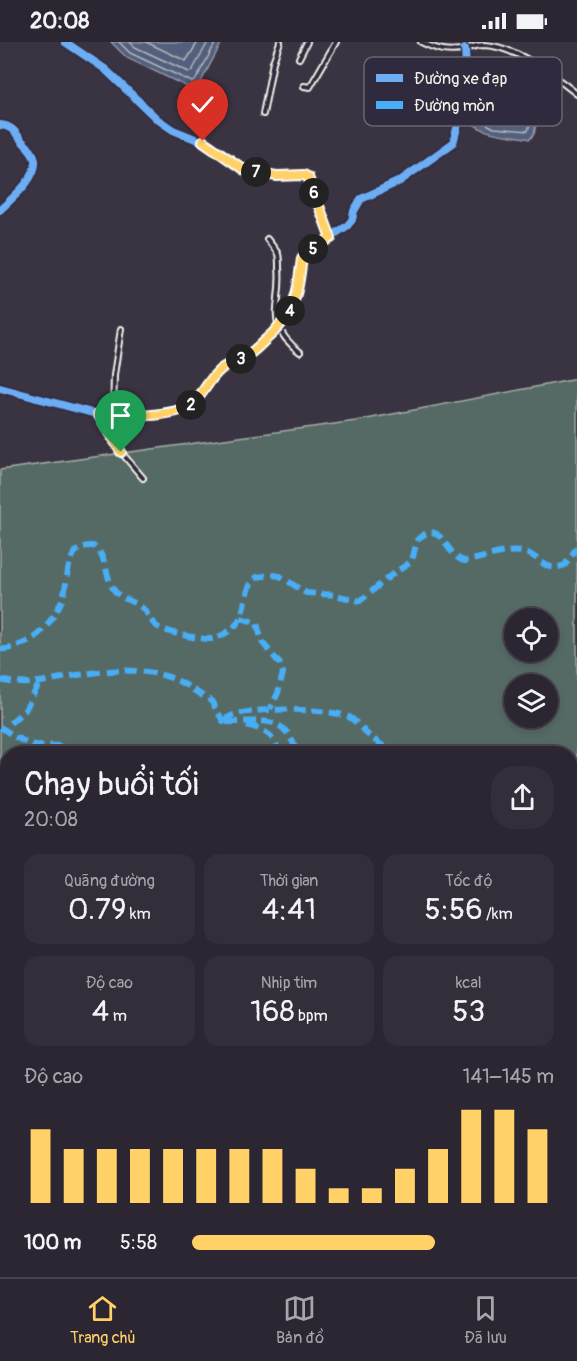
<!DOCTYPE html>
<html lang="vi">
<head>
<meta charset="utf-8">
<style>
  :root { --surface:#2c2632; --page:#342e3a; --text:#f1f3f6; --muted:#a6a5ac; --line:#48434d; --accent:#ffd166 }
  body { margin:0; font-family:Pangolin,sans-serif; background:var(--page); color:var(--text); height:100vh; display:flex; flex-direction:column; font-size:22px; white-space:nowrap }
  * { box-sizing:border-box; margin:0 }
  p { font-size:20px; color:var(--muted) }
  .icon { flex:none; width:33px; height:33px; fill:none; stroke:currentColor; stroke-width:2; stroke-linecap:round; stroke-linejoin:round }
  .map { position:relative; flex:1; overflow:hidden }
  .panel { position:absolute; left:0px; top:704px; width:578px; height:532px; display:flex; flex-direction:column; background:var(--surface); border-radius:24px 24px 0 0; box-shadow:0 3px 9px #0003,0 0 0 2px var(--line) }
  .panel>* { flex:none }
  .fabs { position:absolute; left:504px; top:566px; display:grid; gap:12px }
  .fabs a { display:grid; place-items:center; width:54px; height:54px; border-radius:50%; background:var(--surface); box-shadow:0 3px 9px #0003,0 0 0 2px var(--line); font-size:30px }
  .pin { position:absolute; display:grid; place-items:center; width:51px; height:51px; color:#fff; margin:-62px -26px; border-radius:50% 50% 50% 0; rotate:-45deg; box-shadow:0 0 6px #0007 }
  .pin .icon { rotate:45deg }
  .km { position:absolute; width:30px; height:30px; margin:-15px; border-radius:50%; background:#222; color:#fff; font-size:16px; line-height:30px; text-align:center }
  .round { display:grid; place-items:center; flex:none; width:63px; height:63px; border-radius:24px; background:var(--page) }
  .overview { display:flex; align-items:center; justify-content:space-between; height:102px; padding:0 24px }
  h1 { font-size:33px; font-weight:600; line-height:45px }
  .metrics { display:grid; grid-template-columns:repeat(3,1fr); gap:9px; height:102px; padding:6px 24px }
  .metrics div { display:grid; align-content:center; border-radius:15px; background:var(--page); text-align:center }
  .metrics b { font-size:30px; font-weight:600 }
  .metrics small { font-size:16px; font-weight:400 }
  .metrics p { font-size:16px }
  .chart { height:168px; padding:12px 24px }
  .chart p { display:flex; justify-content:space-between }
  .chart svg { width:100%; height:108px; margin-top:6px; stroke:var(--accent); stroke-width:6 }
  ul { padding:0 24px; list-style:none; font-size:20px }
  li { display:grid; grid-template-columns:96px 72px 1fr; align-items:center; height:45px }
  li i { height:15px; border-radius:8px; background:var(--accent) }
  .status { display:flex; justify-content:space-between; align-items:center; height:42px; padding:0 30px; background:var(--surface); direction:ltr }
  .status svg { height:16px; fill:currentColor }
  .tabs { display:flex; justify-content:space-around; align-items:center; height:84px; border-top:2px solid var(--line); background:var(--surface); font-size:16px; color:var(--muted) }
  .tabs a { display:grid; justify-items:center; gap:3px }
  .tabs .selected { color:var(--accent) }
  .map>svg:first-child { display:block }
  .green { fill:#556a65; stroke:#a4aea6; stroke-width:1.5; fill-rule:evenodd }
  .water { fill:#525f7b; stroke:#9399a7; stroke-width:1.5 }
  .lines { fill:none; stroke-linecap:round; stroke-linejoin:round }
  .shore { stroke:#b3b7bc; stroke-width:1.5 }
  .street-casing { stroke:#f4f1e8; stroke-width:8 }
  .street { stroke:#2f2a3d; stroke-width:4 }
  .quiet { stroke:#49aef6; stroke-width:6; stroke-dasharray:12 6; stroke-linecap:butt }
  .cycleway-casing { stroke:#2f2a3d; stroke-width:11 }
  .cycleway { stroke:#6dadf4; stroke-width:8 }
  .route-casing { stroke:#fff; stroke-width:12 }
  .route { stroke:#ffd166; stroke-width:8 }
  .key { fill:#2f2a3d; stroke:#6a6670; stroke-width:1.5 }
  .key-label { font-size:16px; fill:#f4f1e8 }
</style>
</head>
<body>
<div class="status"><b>20:08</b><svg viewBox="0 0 49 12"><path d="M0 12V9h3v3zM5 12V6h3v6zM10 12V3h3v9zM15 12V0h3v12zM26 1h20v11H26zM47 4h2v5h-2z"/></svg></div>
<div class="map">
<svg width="577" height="1235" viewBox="0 0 577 1235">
  <rect width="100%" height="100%" fill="#3a3342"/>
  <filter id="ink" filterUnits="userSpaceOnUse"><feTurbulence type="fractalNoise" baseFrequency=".0167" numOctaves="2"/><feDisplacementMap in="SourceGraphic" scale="12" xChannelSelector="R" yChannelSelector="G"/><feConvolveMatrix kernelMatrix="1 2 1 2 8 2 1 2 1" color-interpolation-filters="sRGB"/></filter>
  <g filter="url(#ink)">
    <path class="green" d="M577 337V1235H0V1119L7 1120 8 1228H570V711H8L7 739 0 737V428L356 379ZM514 576H548V609H514ZM514 642H548V675H514Z"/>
    <path class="water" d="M111 0H222L196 49 127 16Z
      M475 22C503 21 525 51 538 73L534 92 530 97C508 92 482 94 467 76L474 43 472 26Z
      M7 997V1054H0V1002Z"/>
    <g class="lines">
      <path class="shore" d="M119 0 130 11 192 40 195 39 216 0
        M130 0 135 5 189 30 192 29 208 0
        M146 0 186 19 198 0
        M482 28C504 36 521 54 532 74L528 89 494 86 474 75 480 44 479 31Z
        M491 40C504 48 516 62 524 75L522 80 496 78 483 72 488 42Z"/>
      <defs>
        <path id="street" d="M65 0 105 27 157 77 173 88 208 102 246 129 277 134 304 133 308 135 331 196
          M421 0C437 8 449 11 466 7 472 5 477 3 484 3 515 4 553 33 577 52
          M299 16 307 0
          M304 44 310 45 336 0
          M263 72 273 20 280 0
          M0 83C12 84 15 90 22 99 27 104 34 110 35 118 37 137 12 156 0 168
          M267 197C271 202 275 207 278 212 279 216 279 222 279 226 283 264 262 281 300 310
          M0 346 96 372 117 375 146 374 190 364 198 357 218 329 231 320 245 315 281 285 288 274 295 258 303 213 347 184 352 178 354 169 361 157 400 139 453 101 467 49 465 7
          M98 373 121 410 143 436
          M113 374 114 333 121 287
          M0 985 8 979
          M0 996 8 992
          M0 1060 8 1061"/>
      </defs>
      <use href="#street" class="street-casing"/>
      <use href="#street" class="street"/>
      <path class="quiet" d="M241 576 257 581 262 600 280 622 283 631 278 651 270 667
        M0 607C8 608 15 605 22 602 42 594 53 577 62 558 70 539 63 502 93 504 107 512 105 535 114 548 121 558 132 558 141 565 147 569 149 577 155 583 162 590 202 598 212 597 219 596 226 591 232 587 249 573 240 549 257 535L273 533 280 534 306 551 335 553 360 559 390 534 412 519 417 498C442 473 445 516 465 519 484 517 502 507 522 510 540 512 543 532 565 523L577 505
        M0 638C31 645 42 639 72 634 105 628 145 624 176 638 187 643 197 651 208 657L212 660 223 679 226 680
        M226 680 227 676C245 664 329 666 349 675 355 678 361 686 366 691 371 696 389 709 396 711
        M226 680C261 681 284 669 297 711
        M10 681 25 668 39 642
        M247 683C264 688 275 692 279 711
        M0 685C10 691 23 701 35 703 48 706 60 699 71 711
        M570 756 577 757
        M570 920C577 930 573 942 570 953
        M570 1130 577 1121
        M292 1228 312 1235
        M565 1228 566 1235
        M19 1235 25 1232 36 1235
        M109 1235 147 1230 151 1235
        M163 1235 173 1230 228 1235
        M260 1235 274 1228
        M359 1235 363 1228
        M426 1235 439 1228"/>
      <defs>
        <path id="cycleway" d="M65 0 105 27 157 77 173 88 208 102 246 129 277 134 304 133 308 135 331 196
          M0 83C12 84 15 90 22 99 27 104 34 110 35 118 37 137 12 156 0 168
          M0 346 96 372 117 375 146 374 190 364 198 357 218 329 231 320 245 315 281 285 288 274 295 258 303 213 347 184 352 178 354 169 361 157 400 139 453 101 467 49 465 7"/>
      </defs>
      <use href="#cycleway" class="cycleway-casing"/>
      <use href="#cycleway" class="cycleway"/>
    </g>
  </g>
  <g class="lines" filter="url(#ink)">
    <defs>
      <path id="route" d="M121 410 98 372C120 375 174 376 192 362 204 352 209 336 221 327 229 321 238 319 246 314 252 311 258 305 263 300 295 273 297 255 302 216L306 210 331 196 308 135 304 133 277 134 246 129 203 99"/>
    </defs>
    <use href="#route" class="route-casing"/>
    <use href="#route" class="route"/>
  </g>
  <rect x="364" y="15" width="198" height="69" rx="9" class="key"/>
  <rect x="376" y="32" width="27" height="8" fill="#6dadf4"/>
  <rect x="376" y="59" width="27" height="8" fill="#49aef6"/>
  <g class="key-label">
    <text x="414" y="42">Đường xe đạp</text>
    <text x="414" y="69">Đường mòn</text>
  </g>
</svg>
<div class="fabs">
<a><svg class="icon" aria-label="locate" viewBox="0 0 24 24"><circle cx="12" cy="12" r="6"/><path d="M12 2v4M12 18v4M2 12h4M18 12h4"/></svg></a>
<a><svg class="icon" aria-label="layers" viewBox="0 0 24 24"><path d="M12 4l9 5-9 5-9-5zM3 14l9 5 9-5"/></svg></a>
</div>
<div class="pin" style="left:121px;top:410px;background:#1e9e55"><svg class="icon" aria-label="arrive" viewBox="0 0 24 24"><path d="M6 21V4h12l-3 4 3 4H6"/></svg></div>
<div class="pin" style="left:203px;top:99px;background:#d93025"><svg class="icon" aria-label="check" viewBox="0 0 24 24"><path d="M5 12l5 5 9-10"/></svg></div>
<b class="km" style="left:191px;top:363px">2</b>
<b class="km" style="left:241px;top:317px">3</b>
<b class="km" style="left:290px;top:269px">4</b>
<b class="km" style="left:313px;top:207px">5</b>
<b class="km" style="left:314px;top:151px">6</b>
<b class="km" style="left:256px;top:130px">7</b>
<section class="panel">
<div class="overview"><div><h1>Chạy buổi tối</h1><p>20:08</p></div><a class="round"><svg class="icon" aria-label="share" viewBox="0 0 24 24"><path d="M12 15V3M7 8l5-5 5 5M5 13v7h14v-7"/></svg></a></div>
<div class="metrics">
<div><p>Quãng đường</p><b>0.79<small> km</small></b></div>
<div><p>Thời gian</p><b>4:41</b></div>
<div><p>Tốc độ</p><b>5:56<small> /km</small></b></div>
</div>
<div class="metrics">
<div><p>Độ cao</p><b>4<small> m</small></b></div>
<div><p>Nhịp tim</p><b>168<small> bpm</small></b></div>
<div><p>kcal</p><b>53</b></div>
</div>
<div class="chart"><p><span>Độ cao</span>141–145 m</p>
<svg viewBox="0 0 160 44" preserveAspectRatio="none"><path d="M5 44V14M15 44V22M25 44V22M35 44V22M45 44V22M55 44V22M65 44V22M75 44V22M85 44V30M95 44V38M105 44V38M115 44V30M125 44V22M135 44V6M145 44V6M155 44V14"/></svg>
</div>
<ul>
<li><b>100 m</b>5:58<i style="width:67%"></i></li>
</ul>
</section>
</div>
<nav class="tabs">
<a class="selected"><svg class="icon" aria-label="home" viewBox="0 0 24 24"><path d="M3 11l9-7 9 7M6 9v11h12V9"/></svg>Trang chủ</a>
<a><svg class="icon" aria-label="map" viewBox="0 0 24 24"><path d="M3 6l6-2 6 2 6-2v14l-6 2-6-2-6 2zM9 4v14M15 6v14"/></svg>Bản đồ</a>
<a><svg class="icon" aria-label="saved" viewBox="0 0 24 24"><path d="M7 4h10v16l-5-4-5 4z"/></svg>Đã lưu</a>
</nav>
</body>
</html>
